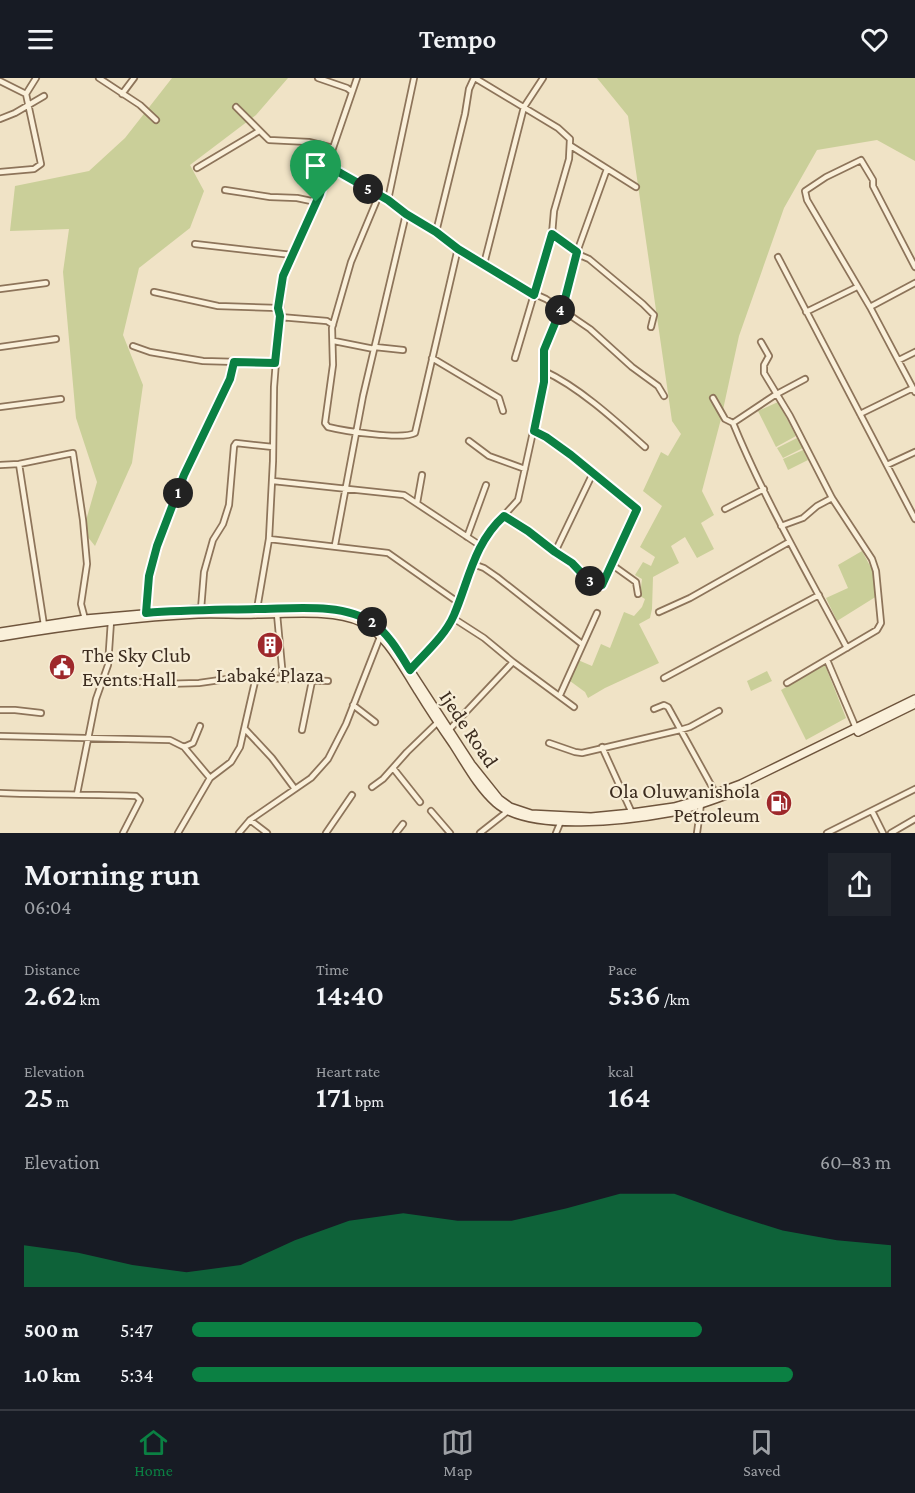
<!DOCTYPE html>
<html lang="en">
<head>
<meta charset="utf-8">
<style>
  :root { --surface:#171b24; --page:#20242c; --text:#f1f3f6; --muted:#9ea1a6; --line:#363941; --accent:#0b8043 }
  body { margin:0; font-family:"Crimson Pro",serif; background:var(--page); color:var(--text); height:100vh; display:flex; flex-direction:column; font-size:22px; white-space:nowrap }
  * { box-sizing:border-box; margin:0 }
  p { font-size:20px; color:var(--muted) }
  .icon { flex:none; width:33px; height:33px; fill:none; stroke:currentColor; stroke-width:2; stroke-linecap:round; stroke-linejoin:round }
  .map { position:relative; height:755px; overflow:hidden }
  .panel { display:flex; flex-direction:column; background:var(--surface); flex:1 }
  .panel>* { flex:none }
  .pin { position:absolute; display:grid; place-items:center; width:51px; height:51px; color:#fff; margin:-62px -26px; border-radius:50% 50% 50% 0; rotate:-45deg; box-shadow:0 0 6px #0007 }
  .pin .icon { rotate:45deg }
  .km { position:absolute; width:30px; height:30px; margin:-15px; border-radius:50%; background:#222; color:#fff; font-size:16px; line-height:30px; text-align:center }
  .round { display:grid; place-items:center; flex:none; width:63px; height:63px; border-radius:0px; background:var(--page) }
  .head { display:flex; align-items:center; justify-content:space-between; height:102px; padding:0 24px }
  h1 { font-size:33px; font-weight:600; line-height:45px }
  .figures { display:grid; grid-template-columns:repeat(3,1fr); gap:9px; height:102px; padding:6px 24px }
  .figures div { display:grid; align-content:center }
  .figures b { font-size:30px; font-weight:600 }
  .figures small { font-size:16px; font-weight:400 }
  .figures p { font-size:16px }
  .chart { height:168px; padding:12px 24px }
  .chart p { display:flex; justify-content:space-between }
  .chart svg { width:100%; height:108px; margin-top:6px; fill:var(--accent); opacity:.7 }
  ul { padding:0 24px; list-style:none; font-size:20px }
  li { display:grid; grid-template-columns:96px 72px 1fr; align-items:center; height:45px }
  li i { height:15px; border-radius:8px; background:var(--accent) }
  header { display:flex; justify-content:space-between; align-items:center; height:78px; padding:0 24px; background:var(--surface); font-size:27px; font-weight:600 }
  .dock { display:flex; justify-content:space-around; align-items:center; height:84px; border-top:2px solid var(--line); background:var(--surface); font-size:16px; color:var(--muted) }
  .dock a { display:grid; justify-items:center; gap:3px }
  .dock .current { color:var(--accent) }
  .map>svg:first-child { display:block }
  .green { fill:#cacf99 }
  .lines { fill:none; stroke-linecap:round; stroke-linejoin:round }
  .minor-casing { stroke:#8d745a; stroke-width:8 }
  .secondary-casing { stroke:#6f553d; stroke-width:10 }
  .minor { stroke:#faf0da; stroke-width:4.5 }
  .secondary { stroke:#faf0da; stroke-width:7 }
  .route-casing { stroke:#fff; stroke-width:12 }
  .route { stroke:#0b8043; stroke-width:8 }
  .labels { text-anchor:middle; stroke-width:4.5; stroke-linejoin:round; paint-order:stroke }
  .poi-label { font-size:21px; fill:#3c2c1f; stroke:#f7edd6; text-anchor:start }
  .street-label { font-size:21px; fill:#3c2c1f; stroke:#f7edd6 }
</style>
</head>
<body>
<header><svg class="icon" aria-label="menu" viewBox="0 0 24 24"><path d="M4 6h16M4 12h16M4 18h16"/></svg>Tempo<svg class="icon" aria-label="heart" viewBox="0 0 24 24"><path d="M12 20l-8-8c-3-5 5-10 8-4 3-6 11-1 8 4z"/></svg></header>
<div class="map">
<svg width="915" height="755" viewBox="0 0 915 755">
  <rect width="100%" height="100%" fill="#f0e3c6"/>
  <path class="green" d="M172 0H288L256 37 190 87 204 113 190 150 139 190 123 257 143 307 132 385 95 468 83 453 97 404 76 340 63 194 69 151 10 153 15 108 89 93 125 60Z
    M597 0H915V83L877 62 817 72 784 130 739 258 721 341 702 413 714 437 701 445 714 471 697 480 685 459 671 468 679 485 653 499 652 531 650 540 639 546 659 585 605 610 588 620 585 614 570 603 578 582 592 588 601 566 610 570 624 534 634 538 642 529 645 521 640 518 642 501 635 497 643 484 651 488 655 479 640 469 662 428 643 413 661 374 668 378 681 356 672 343 628 38Z
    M778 324 796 358 776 369 758 333Z
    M797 360 803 370 783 380 777 370Z
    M803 372 808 382 788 392 783 381Z
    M862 473 875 497 877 518 837 543 826 520 848 510 838 487Z
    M825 587 846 640 806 662 781 612Z
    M767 593 772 603 751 613 747 603Z"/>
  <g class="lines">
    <defs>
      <path id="minor" d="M99 0 140 27 156 42
        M318 0 347 10 351 13
        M475 0 558 50 570 61 569 81 554 133 552 156 515 280
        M0 3 26 16
        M122 16 134 0
        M236 29 269 62 309 64 333 70
        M0 41 15 35 44 18
        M571 68 636 109
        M328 88 388 122 406 136 519 209 546 221 590 251 632 289 658 308 664 318
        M197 90 259 53
        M0 94 34 91 41 86 26 16 36 0
        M225 112 270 119 297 120 316 124
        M379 117 351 184 332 250 333 287 325 345 328 349C344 353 402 362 415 355L458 170
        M388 122 414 0
        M436 154 465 36 469 11 474 0
        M552 156 577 174
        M195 166 292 177
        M576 179 582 178 589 181 643 226 654 237 651 249
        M778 179 915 441
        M484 186 524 29 543 0
        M915 189 873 108V102L861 82 826 99 805 113 807 122 870 229 915 314
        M0 211 46 205
        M154 214 218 228 278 230
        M870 229 915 205
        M806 234 857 209
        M280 239 327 243 333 247
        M334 263 374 271
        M761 264 769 278 764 287V295L790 338 832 420 872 481 876 493 881 545 877 552 787 605
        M133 268 150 274 203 283 275 285
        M0 269 56 261
        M375 269 403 272
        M432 280 499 320 503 333
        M899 282 915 274
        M544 293C579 309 616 343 645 369
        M713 320 725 341 733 345C765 423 808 496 847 570
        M0 329 61 321
        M860 336 913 310
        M733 345 775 317 805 301
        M469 363 489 378 525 391
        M19 386 44 547
        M0 387 19 386 73 375 83 442 87 486 81 526 85 541
        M887 387 915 374
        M273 403 404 417 481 468
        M417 425 422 397
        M725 431 764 411
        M504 438 528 453 555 474 572 485 588 502 596 507H602L615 475 637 431 571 377 546 359 534 353
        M781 448 803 440 817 428 832 420
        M467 459 486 407
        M269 461 388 475 459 525
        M335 467 363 318 406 136
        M555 474 593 395
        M473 486 484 490 497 499 582 566
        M611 486 636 504 638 516
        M201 531 204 494 213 462 223 446 229 427 234 368 236 365 273 369
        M257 531 269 461 273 383 274 309 282 206 285 192 320 116 333 70 357 0
        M659 534 690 520 789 464
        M146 535 149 498 157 468 185 397 230 301 234 284
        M277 536 283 600
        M453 540 481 468 487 456 518 422 544 304V272L565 221 577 174 607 91
        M827 582 856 650
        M410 592 432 567 453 540 484 560 513 584 574 629
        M664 600 819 517
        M102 604H151L162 606 199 605 241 599 328 603
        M560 617 597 535
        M353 627 375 644
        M654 631 664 627 668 629 716 716
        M0 632H15L41 635
        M245 651 272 680 295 711
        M302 652 312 603
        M449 652 513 584
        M0 658 170 662 184 669 210 700
        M549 665 575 674 582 675 680 652 690 649 719 633
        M184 669 193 665 200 648
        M602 669 632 735
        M393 690 420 724
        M372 709 383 701 407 674 438 644
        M0 715C46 717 91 716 136 718L140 722 123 755
        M77 716 96 621 108 587 111 543
        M431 733 450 755
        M872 733 883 755
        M250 742 267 755
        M178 755 210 700 231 684 240 669 256 599
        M239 755 250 742 311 700 328 681 346 646 380 559
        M326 755 352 717
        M396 755 403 746
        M480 755 508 733
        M556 755 561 743
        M697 755 701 726
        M827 755 915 711
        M891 755 915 741"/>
      <path id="secondary" d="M0 554 85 541 201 531H300L352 535 363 539 380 550 402 580 471 686 499 721 510 729 531 736 550 737 591 739 632 735 674 729 698 722 741 706 915 621
        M0 559C66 548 132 539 198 536 218 535 238 537 257 536 288 536 333 531 361 544 387 556 403 590 418 613 429 631 441 649 453 666 466 686 478 709 496 725 530 755 630 742 673 734 695 729 716 721 737 713
        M858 654 913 627"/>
    </defs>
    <use href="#minor" class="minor-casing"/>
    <use href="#secondary" class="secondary-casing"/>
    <use href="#minor" class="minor"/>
    <use href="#secondary" class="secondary"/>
  </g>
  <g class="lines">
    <defs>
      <path id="route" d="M328 88 388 122 406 136 436 154 458 171 534 217 552 156 577 174 565 221 544 272V304L534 353 546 359 571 377 637 431 602 507H596L588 502 572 485 555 474 528 453 504 438C474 465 469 502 454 537 445 558 425 575 410 592 400 576 388 555 373 545 343 524 291 531 256 531 219 532 183 532 146 535L149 498 157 468 184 397 230 301 234 284 275 285 280 238 278 230 283 198 320 116Z"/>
    </defs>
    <use href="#route" class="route-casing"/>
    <use href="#route" class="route"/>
  </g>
  <defs>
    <symbol id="building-disc" viewBox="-11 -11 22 22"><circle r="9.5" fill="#9e282b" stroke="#f7edd6"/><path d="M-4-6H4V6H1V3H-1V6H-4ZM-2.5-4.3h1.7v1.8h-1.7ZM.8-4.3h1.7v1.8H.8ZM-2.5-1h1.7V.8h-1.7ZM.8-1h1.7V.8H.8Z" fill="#fff"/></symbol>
    <symbol id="civic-disc" viewBox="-11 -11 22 22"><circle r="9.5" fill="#9e282b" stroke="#f7edd6"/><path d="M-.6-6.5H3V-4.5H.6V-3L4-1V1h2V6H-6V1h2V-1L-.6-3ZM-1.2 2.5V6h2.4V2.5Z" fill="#fff"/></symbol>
    <symbol id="fuel-disc" viewBox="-11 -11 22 22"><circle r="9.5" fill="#9e282b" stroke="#f7edd6"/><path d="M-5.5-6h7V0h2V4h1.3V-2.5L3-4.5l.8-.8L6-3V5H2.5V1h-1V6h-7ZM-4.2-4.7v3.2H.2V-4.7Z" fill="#fff"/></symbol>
  </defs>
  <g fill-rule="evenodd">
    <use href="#building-disc" x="255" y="552" width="30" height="30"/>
    <use href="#civic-disc" x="47" y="574" width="30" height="30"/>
    <use href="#fuel-disc" x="764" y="710" width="30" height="30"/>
  </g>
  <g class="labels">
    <g class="poi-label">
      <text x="82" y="584">The Sky Club<tspan x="82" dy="24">Events Hall</tspan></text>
      <text x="270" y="604" text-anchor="middle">Labaké Plaza</text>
      <text x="760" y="720" text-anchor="end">Ola Oluwanishola<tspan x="760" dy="24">Petroleum</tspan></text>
    </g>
    <g class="street-label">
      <text transform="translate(469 651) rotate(56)" y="7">Ijede Road</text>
    </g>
  </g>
</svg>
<div class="pin" style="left:316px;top:124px;background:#1e9e55"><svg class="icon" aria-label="arrive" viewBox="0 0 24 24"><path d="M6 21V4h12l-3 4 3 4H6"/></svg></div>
<b class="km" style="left:178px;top:415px">1</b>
<b class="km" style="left:372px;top:544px">2</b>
<b class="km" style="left:590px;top:503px">3</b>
<b class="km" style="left:560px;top:232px">4</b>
<b class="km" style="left:368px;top:111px">5</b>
</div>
<section class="panel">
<div class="head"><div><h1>Morning run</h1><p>06:04</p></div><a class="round"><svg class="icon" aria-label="share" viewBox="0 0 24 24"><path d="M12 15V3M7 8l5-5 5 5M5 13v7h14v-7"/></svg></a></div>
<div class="figures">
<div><p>Distance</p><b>2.62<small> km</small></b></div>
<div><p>Time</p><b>14:40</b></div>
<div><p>Pace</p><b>5:36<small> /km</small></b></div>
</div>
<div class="figures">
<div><p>Elevation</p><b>25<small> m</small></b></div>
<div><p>Heart rate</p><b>171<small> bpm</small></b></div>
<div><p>kcal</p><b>164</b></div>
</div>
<div class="chart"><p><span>Elevation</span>60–83 m</p>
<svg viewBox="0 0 160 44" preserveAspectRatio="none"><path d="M0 44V27L10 30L20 35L30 38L40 35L50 25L60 17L70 14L80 17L90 17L100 12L110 6L120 6L130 14L140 21L150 25L160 27V44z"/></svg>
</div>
<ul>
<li><b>500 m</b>5:47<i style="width:73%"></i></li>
<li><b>1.0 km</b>5:34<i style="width:86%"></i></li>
</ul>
</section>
<nav class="dock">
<a class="current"><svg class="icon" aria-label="home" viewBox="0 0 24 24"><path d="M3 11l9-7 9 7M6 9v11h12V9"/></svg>Home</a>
<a><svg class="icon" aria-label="map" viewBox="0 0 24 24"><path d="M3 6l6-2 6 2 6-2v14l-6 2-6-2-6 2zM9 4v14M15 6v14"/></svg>Map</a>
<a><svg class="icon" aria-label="saved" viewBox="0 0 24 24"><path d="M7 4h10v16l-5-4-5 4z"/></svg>Saved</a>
</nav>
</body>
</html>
